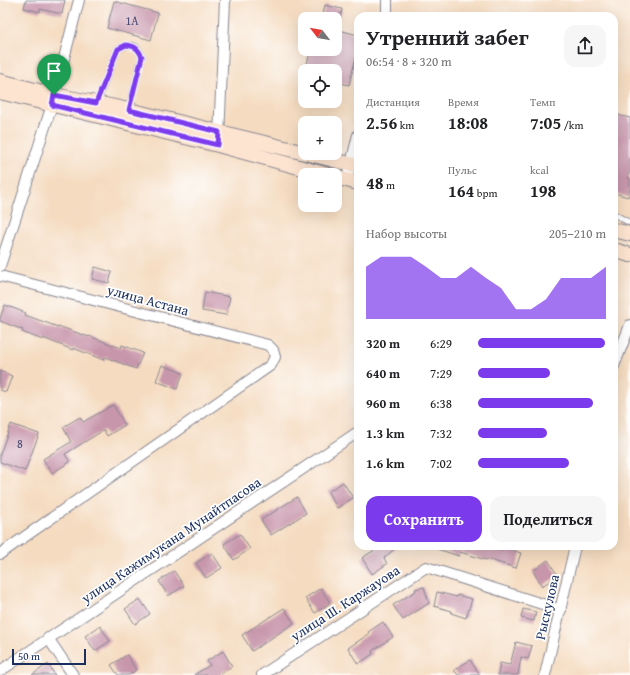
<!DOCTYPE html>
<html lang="ru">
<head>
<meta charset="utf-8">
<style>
  :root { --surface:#fff; --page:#f6f6f6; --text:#202124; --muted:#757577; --accent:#7c3aed }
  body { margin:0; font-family:"Gentium Book Plus",serif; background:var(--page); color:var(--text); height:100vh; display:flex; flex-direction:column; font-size:15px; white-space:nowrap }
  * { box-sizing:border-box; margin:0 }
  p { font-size:13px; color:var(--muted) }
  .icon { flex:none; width:22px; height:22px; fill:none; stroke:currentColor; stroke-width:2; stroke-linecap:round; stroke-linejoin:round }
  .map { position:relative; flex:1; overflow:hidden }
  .sheet { position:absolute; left:354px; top:12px; width:264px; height:538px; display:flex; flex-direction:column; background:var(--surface); border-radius:12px; box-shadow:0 4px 16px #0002 }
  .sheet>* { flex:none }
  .needle { width:26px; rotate:301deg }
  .fabs { position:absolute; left:298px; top:12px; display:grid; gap:8px }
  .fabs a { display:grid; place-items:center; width:44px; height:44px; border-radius:8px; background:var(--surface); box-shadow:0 4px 16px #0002; font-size:20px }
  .scale { position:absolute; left:12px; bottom:10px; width:74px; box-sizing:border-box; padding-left:4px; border:2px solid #1b2f5e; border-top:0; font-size:11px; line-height:14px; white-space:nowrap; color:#1b2f5e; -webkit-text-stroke:3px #fff; paint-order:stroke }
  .pin { position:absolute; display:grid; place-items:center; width:34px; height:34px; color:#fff; margin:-41px -17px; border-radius:50% 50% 50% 0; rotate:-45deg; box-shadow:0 0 4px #0007 }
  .pin .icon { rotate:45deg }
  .round { display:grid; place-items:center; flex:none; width:42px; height:42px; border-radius:12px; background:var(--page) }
  .head { display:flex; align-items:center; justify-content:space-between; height:68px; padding:0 12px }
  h1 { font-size:22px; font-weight:700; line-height:30px }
  .figures { display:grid; grid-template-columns:repeat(3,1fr); gap:6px; height:68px; padding:4px 12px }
  .figures div { display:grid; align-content:center }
  .figures b { font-size:17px; font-weight:700 }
  .figures small { font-size:11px; font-weight:400 }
  .figures p { font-size:11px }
  .chart { height:112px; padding:8px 12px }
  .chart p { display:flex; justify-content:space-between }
  .chart svg { width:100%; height:72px; margin-top:4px; fill:var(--accent); opacity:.7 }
  .primary-button { display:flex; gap:8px; margin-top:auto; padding:8px 12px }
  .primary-button a { flex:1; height:46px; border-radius:12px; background:var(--accent); color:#fff; font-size:16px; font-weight:700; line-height:46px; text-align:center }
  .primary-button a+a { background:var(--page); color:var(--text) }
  ul { padding:0 12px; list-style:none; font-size:13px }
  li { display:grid; grid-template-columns:64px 48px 1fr; align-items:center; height:30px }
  li i { height:10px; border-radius:5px; background:var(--accent) }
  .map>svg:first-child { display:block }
  .building { fill:#c896ab }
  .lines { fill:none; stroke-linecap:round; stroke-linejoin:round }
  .lane-casing { stroke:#888690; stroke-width:7 }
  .street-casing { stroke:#888690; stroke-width:12 }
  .secondary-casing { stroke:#888690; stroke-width:16 }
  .lane { stroke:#fff; stroke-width:5 }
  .street { stroke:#fff; stroke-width:10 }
  .secondary { stroke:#fde4d0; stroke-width:14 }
  .route-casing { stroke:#fff; stroke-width:8 }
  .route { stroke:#7c3aed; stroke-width:5 }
  .labels { text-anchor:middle; stroke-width:3.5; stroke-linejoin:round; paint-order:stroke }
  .number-label { font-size:12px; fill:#464971 }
  .street-label { font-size:14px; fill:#1b2f5e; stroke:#fff }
</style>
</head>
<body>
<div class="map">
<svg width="630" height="675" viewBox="0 0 630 675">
  <rect width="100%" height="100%" fill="#fff"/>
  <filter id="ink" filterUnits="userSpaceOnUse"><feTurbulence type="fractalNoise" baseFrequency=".025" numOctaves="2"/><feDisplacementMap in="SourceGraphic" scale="8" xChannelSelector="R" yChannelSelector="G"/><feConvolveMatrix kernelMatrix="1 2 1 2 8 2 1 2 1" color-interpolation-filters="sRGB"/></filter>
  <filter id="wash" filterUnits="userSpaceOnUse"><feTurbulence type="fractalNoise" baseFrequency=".012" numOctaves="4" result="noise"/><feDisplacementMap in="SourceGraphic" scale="16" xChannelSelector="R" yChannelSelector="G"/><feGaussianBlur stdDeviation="0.9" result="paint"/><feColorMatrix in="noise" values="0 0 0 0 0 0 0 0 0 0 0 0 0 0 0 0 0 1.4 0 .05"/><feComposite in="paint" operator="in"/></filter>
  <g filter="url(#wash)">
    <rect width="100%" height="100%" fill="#f5dcc1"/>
    <g id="blocks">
      <path class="building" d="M26 0H65L62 14 40 9V12L24 8Z
        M114 1 158 13 151 40 107 28Z
        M325 5 342 9 340 19H322Z
        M335 29 358 35V49L349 85 335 82V71H305L311 49H335Z
        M614 114 630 118V170L628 178 630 179V188L628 197 614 193Z
        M95 267 112 272 109 283 92 279Z
        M205 292 230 297 226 315 202 311Z
        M5 305 26 313 25 315 58 327V326L89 337V336L121 348 122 345 143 353 136 369 105 357 104 360 73 348V350L43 338V340L22 332 23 330 0 321V318Z
        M162 365 183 373 177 389 156 381Z
        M0 371 12 376 6 392 0 390Z
        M113 405 125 425 107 436 104 430 65 454 70 462 52 473 43 459 71 442 63 427 80 417 83 422Z
        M11 424 39 434 25 471 0 462V454Z
        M343 482 353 498 337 508 328 492Z
        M297 497 306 513 271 535 261 520Z
        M240 534 250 549 234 560 224 544Z
        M381 546H398L384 558 387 564 372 574 362 558Z
        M434 546H487L501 551 503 547 521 553 516 568 487 559 486 560 460 552 459 556 434 548Z
        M212 553 222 568 206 578 196 563Z
        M548 560 558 576 542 586 533 571Z
        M174 571 184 586 168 596 159 581Z
        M424 587 429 603 403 620 393 605 416 591 415 589Z
        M321 588 330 603 315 613 305 598Z
        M437 592 457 597V595L472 599 466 618 451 613 452 611 434 606Z
        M140 599 150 614 135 624 125 609Z
        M284 608 294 623 252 651 242 635Z
        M523 609 536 612 534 621 521 618Z
        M383 622 393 637 372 651 373 654 358 664 348 648 369 634 368 632Z
        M100 626 110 641 95 651 85 636Z
        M516 642 532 646 528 659 521 657 518 675H498L500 663 510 665Z
        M223 651 232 666 219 675H194L210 665 207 661Z
        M127 655 136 670 129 675H118L111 665Z
        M470 660 480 675H458L454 670Z
        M48 664 55 675H32Z"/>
    </g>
  </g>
  <g filter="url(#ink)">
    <use href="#blocks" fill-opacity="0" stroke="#888690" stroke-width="1"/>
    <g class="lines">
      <defs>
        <path id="lane" d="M97 102 118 49C130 43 137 43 142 57L129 109
          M614 214 630 223"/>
        <path id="street" d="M386 16 387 12V0
          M219 137 225 0
          M347 180 358 135
          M0 266 52 105 79 0
          M0 276 268 345 273 350 275 357 271 365 0 554
          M614 366 630 325
          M48 638 73 675
          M0 671 358 432
          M262 675 426 567 561 610
          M545 675 575 546"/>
        <path id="secondary" d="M0 81 54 95 96 103 129 110 305 153
          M0 92 218 145 328 175
          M306 153 358 166
          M335 177 358 183
          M614 230 630 234
          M614 250 630 255"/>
      </defs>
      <use href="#lane" class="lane-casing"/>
      <use href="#street" class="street-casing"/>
      <use href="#secondary" class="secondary-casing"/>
      <use href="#lane" class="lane"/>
      <use href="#street" class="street"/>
      <use href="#secondary" class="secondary"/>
    </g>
  </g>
  <g class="lines" filter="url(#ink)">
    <defs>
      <path id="route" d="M126 45C135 46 138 48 142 57L129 110 219 132 218 145 52 105 54 95 96 103 118 49Z"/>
    </defs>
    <use href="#route" class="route-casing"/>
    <use href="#route" class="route"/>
  </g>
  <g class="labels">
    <g class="number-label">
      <text x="132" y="25">1А</text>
      <text x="20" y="448">8</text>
    </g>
    <g class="street-label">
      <text transform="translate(148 300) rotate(15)" y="5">улица Астана</text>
      <text transform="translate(171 540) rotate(-34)" y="5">улица Кажимукана Мунайтпасова</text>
      <text transform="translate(345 603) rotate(-33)" y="5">улица Ш. Каржауова</text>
      <text transform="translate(547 607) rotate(-77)" y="5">Рыскулова</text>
    </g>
  </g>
</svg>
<div class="fabs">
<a><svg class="needle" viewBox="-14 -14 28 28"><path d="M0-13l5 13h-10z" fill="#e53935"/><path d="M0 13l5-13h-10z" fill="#757577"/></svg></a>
<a><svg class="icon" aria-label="locate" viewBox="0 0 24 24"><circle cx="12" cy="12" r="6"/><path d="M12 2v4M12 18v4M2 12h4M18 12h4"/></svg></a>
<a>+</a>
<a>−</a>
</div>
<div class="scale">50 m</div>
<div class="pin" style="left:54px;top:95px;background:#1e9e55"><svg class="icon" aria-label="arrive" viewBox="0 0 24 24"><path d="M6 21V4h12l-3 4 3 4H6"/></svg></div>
<section class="sheet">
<div class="head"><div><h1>Утренний забег</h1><p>06:54 · 8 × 320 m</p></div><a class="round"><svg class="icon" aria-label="share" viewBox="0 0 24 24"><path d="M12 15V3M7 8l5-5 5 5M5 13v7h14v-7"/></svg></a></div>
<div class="figures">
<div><p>Дистанция</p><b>2.56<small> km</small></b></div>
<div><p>Время</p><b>18:08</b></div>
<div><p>Темп</p><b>7:05<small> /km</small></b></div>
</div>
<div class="figures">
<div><b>48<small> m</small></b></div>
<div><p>Пульс</p><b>164<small> bpm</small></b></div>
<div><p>kcal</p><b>198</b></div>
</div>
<div class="chart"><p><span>Набор высоты</span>205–210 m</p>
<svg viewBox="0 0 160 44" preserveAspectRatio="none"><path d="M0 44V12L10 6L20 6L30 6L40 12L50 19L60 19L70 12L80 19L90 25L100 38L110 38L120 32L130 19L140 19L150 19L160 12V44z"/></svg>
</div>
<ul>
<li><b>320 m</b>6:29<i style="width:99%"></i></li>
<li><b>640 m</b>7:29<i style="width:56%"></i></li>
<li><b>960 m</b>6:38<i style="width:90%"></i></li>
<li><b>1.3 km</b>7:32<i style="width:54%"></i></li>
<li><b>1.6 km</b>7:02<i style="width:71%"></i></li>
</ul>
<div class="primary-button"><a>Сохранить</a><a>Поделиться</a></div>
</section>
</div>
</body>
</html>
